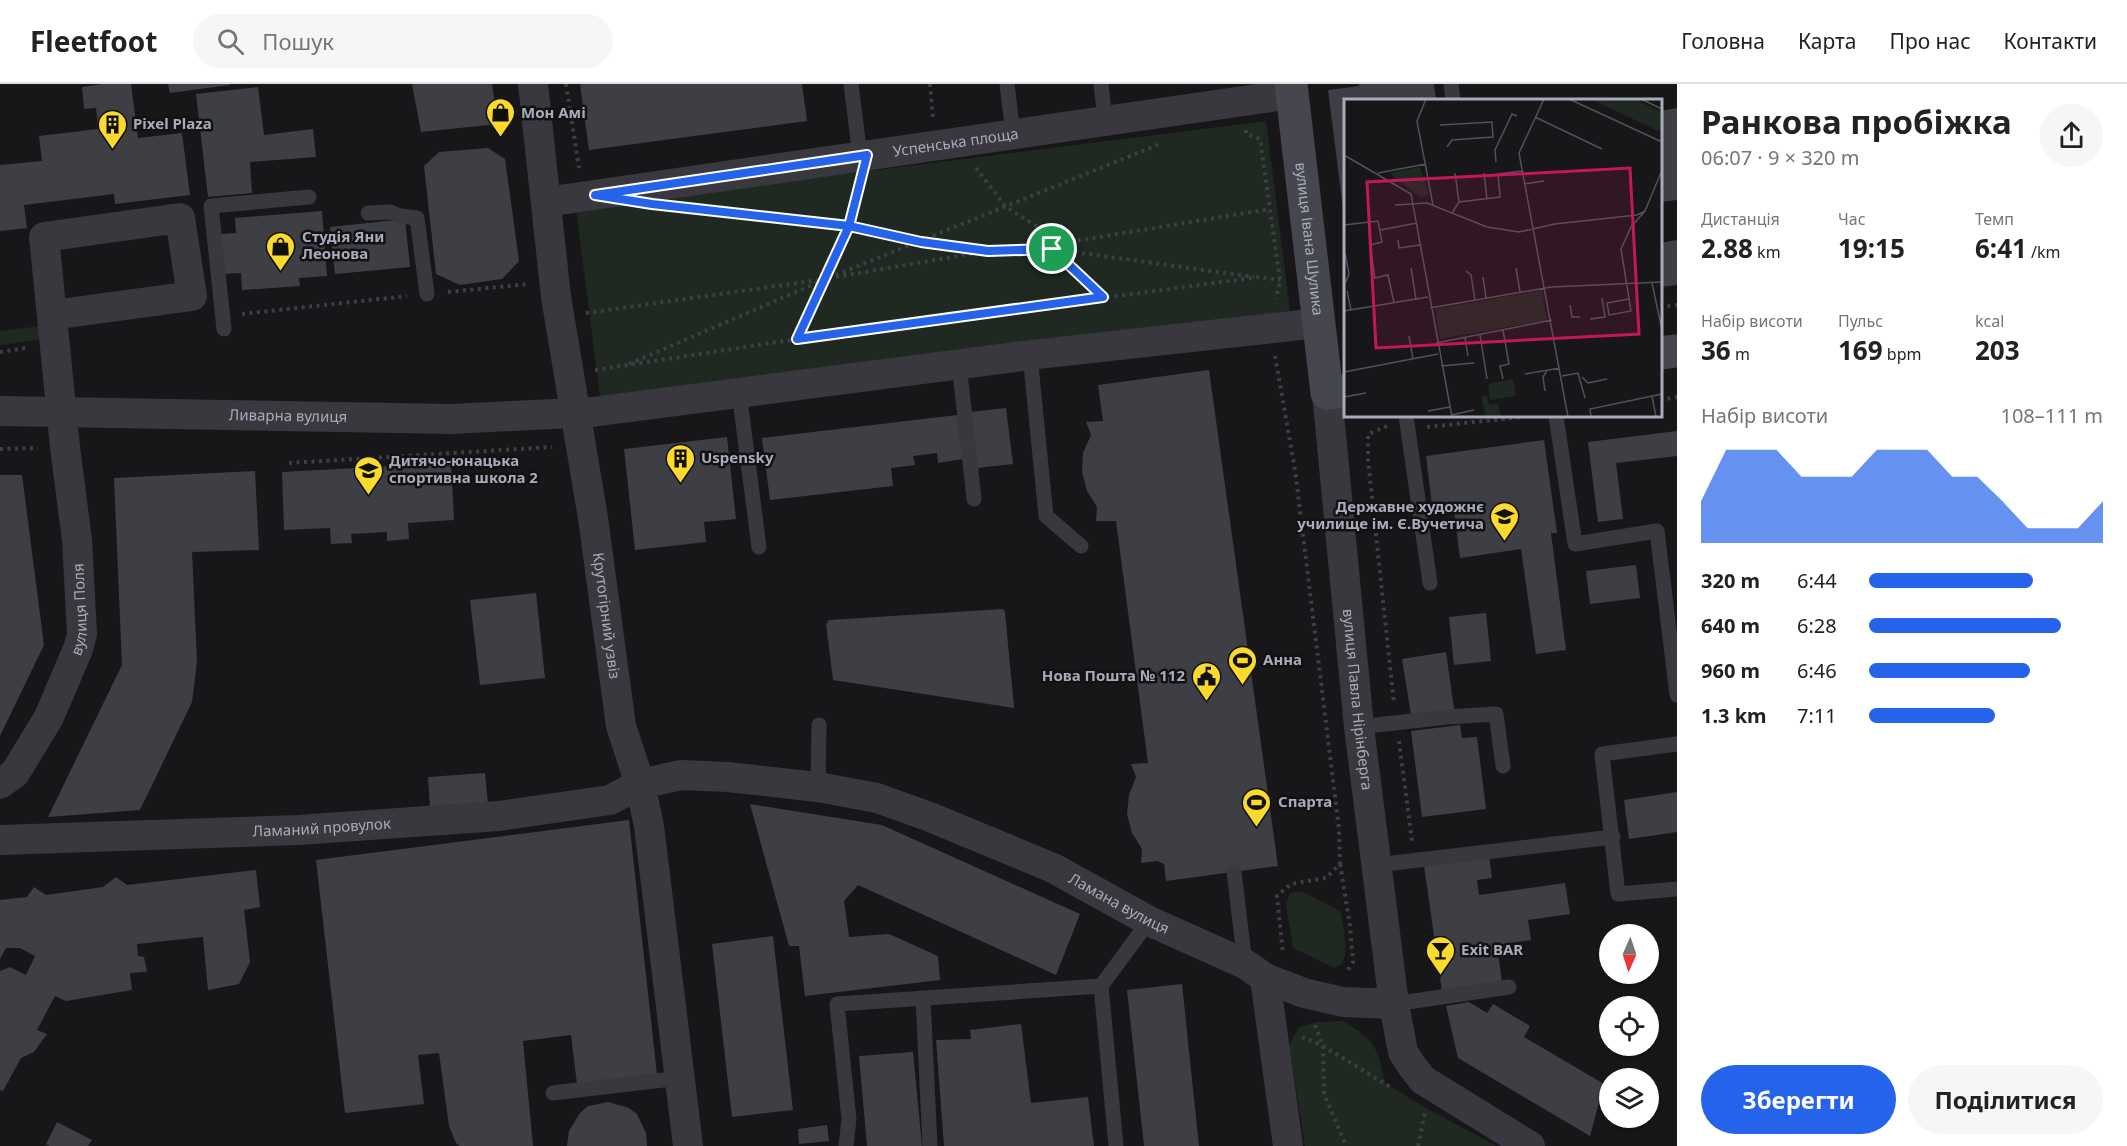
<!DOCTYPE html>
<html lang="uk">
<head>
<meta charset="utf-8">
<style>
  :root { --surface:#fff; --page:#f6f6f6; --text:#222; --muted:#767676; --line:#e0e0e0; --accent:#2563eb }
  body { margin:0; font-family:"Noto Sans",sans-serif; background:var(--page); color:var(--text); height:100vh; display:flex; flex-direction:column; font-size:22px; white-space:nowrap }
  * { box-sizing:border-box; margin:0 }
  p { font-size:20px; color:var(--muted) }
  .icon { flex:none; width:33px; height:33px; fill:none; stroke:currentColor; stroke-width:2; stroke-linecap:round; stroke-linejoin:round }
  .map { position:relative; flex:1; overflow:hidden }
  .sheet { display:flex; flex-direction:column; background:var(--surface); width:450px }
  .sheet>* { flex:none }
  .needle { width:39px; rotate:183deg }
  .fabs { position:absolute; left:1599px; top:840px; display:grid; gap:12px }
  .fabs a { display:grid; place-items:center; width:60px; height:60px; border-radius:50%; background:var(--surface); box-shadow:0 2px 4px #0004; font-size:30px }
  .pin { position:absolute; display:grid; place-items:center; width:51px; height:51px; color:#fff; margin:-26px; border:3px solid #fff; border-radius:50%; box-shadow:0 2px 6px #0007 }
  .round { display:grid; place-items:center; flex:none; width:63px; height:63px; border-radius:32px; background:var(--page) }
  .summary { display:flex; align-items:center; justify-content:space-between; height:102px; padding:0 24px }
  h1 { font-size:33px; font-weight:700; line-height:45px }
  .figures { display:grid; grid-template-columns:repeat(3,1fr); gap:9px; height:102px; padding:6px 24px }
  .figures div { display:grid; align-content:center }
  .figures b { font-size:26px; font-weight:700 }
  .figures small { font-size:16px; font-weight:400 }
  .figures p { font-size:16px }
  .chart { height:168px; padding:12px 24px }
  .chart p { display:flex; justify-content:space-between }
  .chart svg { width:100%; height:108px; margin-top:6px; fill:var(--accent); opacity:.7 }
  .primary-button { display:flex; gap:12px; margin-top:auto; padding:12px 24px }
  .primary-button a { flex:1; height:69px; border-radius:36px; background:var(--accent); color:#fff; font-size:24px; font-weight:700; line-height:69px; text-align:center }
  .primary-button a+a { background:var(--page); color:var(--text) }
  ul { padding:0 24px; list-style:none; font-size:20px }
  li { display:grid; grid-template-columns:96px 72px 1fr; align-items:center; height:45px }
  li i { height:15px; border-radius:8px; background:var(--accent) }
  header { display:flex; align-items:center; gap:36px; box-sizing:border-box; height:84px; padding:0 30px; background:var(--surface); border-bottom:2px solid var(--line) }
  header strong { font-size:28px }
  nav { display:flex; gap:33px; margin-inline-start:auto; font-size:21px }
  .search { width:420px; height:54px; background:var(--page); display:flex; align-items:center; gap:15px; box-sizing:border-box; padding:0 21px; border-radius:33px; color:var(--muted); font-size:22px }
  main { display:flex; flex:1; min-height:0 }
  .map>svg:first-child { display:block }
  .green { fill:#1f2821 }
  .building { fill:#3e3f44 }
  .lines { fill:none; stroke-linecap:round; stroke-linejoin:round }
  .path { stroke:#3e3e45; stroke-width:4; stroke-dasharray:3 4.5; stroke-linecap:butt }
  .lane { stroke:#38383e; stroke-width:15 }
  .street { stroke:#38383e; stroke-width:30 }
  .secondary { stroke:#46464f; stroke-width:33 }
  .route-casing { stroke:#fff; stroke-width:12 }
  .route { stroke:#2563eb; stroke-width:8 }
  .labels { text-anchor:middle; stroke-width:5; stroke-linejoin:round; paint-order:stroke }
  .poi-label { font-size:15px; font-weight:bold; fill:#a8abba; stroke:#121214; text-anchor:start }
  .street-label { font-size:15px; fill:#a8abba; stroke:#121214 }
  .inset-road { fill:none; stroke:#515259; stroke-width:1.5 }
  .view { fill:#c2185b; fill-opacity:0.15; stroke:#c2185b; stroke-width:3 }
  .inset-edge { fill:none; stroke:#a8abba; stroke-width:3 }
</style>
</head>
<body>
<header>
<strong>Fleetfoot</strong>
<div class="search"><svg class="icon" aria-label="search" viewBox="0 0 24 24"><circle cx="10" cy="10" r="6"/><path d="M15 15l6 6"/></svg>Пошук</div>
<nav><a>Головна</a><a>Карта</a><a>Про нас</a><a>Контакти</a></nav>
</header>
<main>
<div class="map">
<svg width="1677" height="1062" viewBox="0 0 1677 1062">
  <rect width="100%" height="100%" fill="#171719"/>
  <path class="green" d="M1266 37 1290 227 600 313 576 124Z
    M49 241 46 255 0 261V247Z
    M1301 807 1340 827C1343 837 1349 871 1342 879 1341 881 1336 883 1334 884L1293 864 1286 820 1290 809Z
    M1343 937C1376 957 1377 962 1385 999L1426 1024 1496 1062H1305L1289 961 1299 943 1317 938Z"/>
  <path class="building" d="M102 0H131L138 54 182 49 190 111 115 120 114 110 24 121 27 144 0 147V81L42 77 39 52 98 45 96 24 84 25 82 3Z
    M168 0H230V1L170 9Z
    M412 0H492L498 40 421 48Z
    M580 0H802L807 37 589 66Z
    M1359 0H1434L1436 16H1346L1344 132 1328 6 1359 2Z
    M258 3 264 51 313 45 316 73 250 78 252 109 208 113 196 10Z
    M1677 24V116L1660 118V27Z
    M488 64 505 75 519 177 502 195 460 201 436 190 424 82 439 68Z
    M322 127 327 192 299 194 300 202 242 206 241 189 223 190 220 150 236 149 235 134Z
    M405 135 410 183 335 190 330 143Z
    M1677 156V201L1660 203V159Z
    M1209 286 1278 782 1166 797 1164 780 1157 777 1141 779 1142 765 1132 749 1127 730 1129 711 1136 693 1131 680 1148 679 1116 437H1096L1097 423 1087 407 1082 388 1083 369 1091 351 1086 338 1103 337 1098 301Z
    M1006 324 1013 380 977 384 970 328Z
    M957 331 963 375 938 379 937 369 913 372 915 381 891 384 893 402 770 416 762 354Z
    M1677 347V372L1616 379 1623 435 1598 438 1588 358Z
    M727 353 736 435 704 438 706 458 635 466 624 365Z
    M1544 356 1557 449H1551L1566 566 1536 570 1521 465 1460 474 1453 418 1432 421 1426 372Z
    M451 379 454 436 408 439 409 455 387 457V448L351 450 352 459 331 460 330 444 284 446 282 388Z
    M255 387 259 466 192 468 197 578 192 618 140 726 48 733 122 581 114 394Z
    M0 391H22L44 561 0 652Z
    M1636 481 1640 514 1590 520 1586 487Z
    M536 509 545 594 480 601 470 516Z
    M1003 525 1005 528 1014 624 833 596 826 540 829 536Z
    M1486 529 1491 577 1454 581 1449 533Z
    M1446 568 1454 625 1411 631 1402 575Z
    M1460 641 1462 654 1477 653 1486 725 1422 733 1411 647Z
    M485 689 488 721 430 725 428 693Z
    M1677 708V748L1629 755 1624 716Z
    M750 720 882 741 1080 830 1056 891 858 801 844 817 849 853 889 850 938 872 940 896 805 912 799 862H789Z
    M629 736 657 991 577 1000 571 951 523 957 533 1062H460L456 1059 449 1042 439 969 418 971 424 1020 345 1029 316 776Z
    M1489 773 1492 794 1477 796 1479 811 1565 799 1570 830 1528 836 1531 856 1497 861 1502 898 1442 907 1424 782Z
    M256 786 260 823 244 826 250 878 239 900 208 906 203 853 137 860 138 872 144 873 147 888 130 889 132 906 66 917 55 912 37 946 47 950 34 968 21 974 3 1007 0 1006V887L10 883 26 891 35 872 20 864H6L0 875V816L27 813 34 803 46 811 103 803 116 793 127 801Z
    M773 852 793 1026 732 1033 712 860Z
    M1182 900 1199 1062H1144L1127 906Z
    M1469 918 1487 929 1493 920 1530 942 1524 953 1604 1000 1590 1052 1458 974 1446 922Z
    M1021 940 1031 1019 1088 1013 1094 1062H944L936 956 971 955 970 946Z
    M913 968 922 1062H867L859 972Z
    M608 1018 629 1024 637 1030 646 1049 647 1062H567L569 1047 580 1029 588 1022Z
    M57 1038 92 1056 88 1062H49L46 1060Z
    M827 1041 829 1057 799 1060 798 1045Z"/>
  <g class="lines">
    <path class="path" d="M566 0 579 84
      M930 0 933 35
      M1246 46V50L1260 55 1280 196 1276 215
      M976 84 1006 123 1063 159 1052 165 1102 213
      M703 126 849 142 921 158 988 167 1052 165 1254 193
      M1063 159 1270 125
      M836 193 982 168
      M448 208 527 200
      M1660 223 1677 221
      M586 229 819 196
      M242 230 407 212
      M798 254 849 142 860 101
      M0 268 26 264
      M1275 272 1295 386 1339 745 1340 780 1326 794 1291 800 1277 812 1283 870
      M629 280 826 195 1160 60
      M595 286 797 255 1259 193 1280 196
      M1660 316 1677 313
      M1387 342 1368 350V376L1394 620
      M1427 343 1531 332
      M0 365 38 364
      M289 379 552 363
      M1399 657 1412 757
      M1340 780 1350 842 1353 878 1347 888
      M1315 941 1323 962 1324 1010 1346 1062
      M1302 953 1323 962 1392 1004
      M1418 1062 1425 1028"/>
    <path class="lane" d="M851 0 860 72
      M1007 0 1013 50
      M1101 0 1105 36
      M1451 0 1453 16
      M368 129 391 128 400 132 417 134 427 210
      M224 245 211 122 309 113
      M1030 271 1046 432 1081 462
      M959 280 974 415
      M739 308 759 463
      M1406 332 1430 499
      M1556 332 1575 460 1657 447 1677 611
      M1359 643 1447 633 1496 630 1503 682
      M1677 660 1602 670 1618 810 1677 805
      M818 703 819 641
      M1376 781 1613 753
      M1234 788 1245 880
      M1101 902 1116 1062
      M923 914 930 1062
      M1394 920 1509 903
      M553 1009 680 994
      M846 1062 849 1035 837 920 1101 902 1149 837"/>
    <g class="street">
      <path id="s1" d="M533 0 556 213 593 434 621 642 640 700 649 742 688 1062"/>
      <path id="s2" d="M546 118 1292 10"/>
      <path id="s3" d="M1327 309 1359 643 1394 920 1403 968 1412 982 1423 996 1530 1062"/>
      <path id="s4" d="M0 327 452 335 592 328 1030 271 1319 239"/>
      <path id="s5" d="M0 700 15 689 49 633 78 565 82 550 77 456 65 363 44 153 180 134 192 212 52 231"/>
      <path id="s6" d="M0 756 298 746 499 732 610 716 640 700 681 691 728 693 818 703 877 714 930 733 1053 784 1149 837 1245 880 1265 894 1304 909 1343 918 1394 920"/>
      <path d="M1265 894 1288 1062"/>
    </g>
    <g class="secondary">
      <path id="s7" d="M1291 0 1327 309 1346 307"/>
      <path d="M1660 269 1677 267"/>
    </g>
  </g>
  <g class="lines">
    <defs>
      <path id="route" d="M1052 165 988 167 921 158 849 142 652 120 595 111 867 71 849 142 797 255 1103 213 1052 165"/>
    </defs>
    <use href="#route" class="route-casing"/>
    <use href="#route" class="route"/>
  </g>
  <defs>
    <symbol id="shop-pin" viewBox="-11 -11 22 30"><path d="M0 17L-7.5 6A9.5 9.5 0 1 1 7.5 6Z" fill="#fcda2c" stroke="#121214"/><path d="M-5-2.5h2.3a2.7 3.5 0 0 1 5.4 0H5L5.5 6h-11ZM-1.5-2.5h3a1.5 2.3 0 0 0-3 0Z" fill="#111"/></symbol>
    <symbol id="building-pin" viewBox="-11 -11 22 30"><path d="M0 17L-7.5 6A9.5 9.5 0 1 1 7.5 6Z" fill="#fcda2c" stroke="#121214"/><path d="M-4-6H4V6H1V3H-1V6H-4ZM-2.5-4.3h1.7v1.8h-1.7ZM.8-4.3h1.7v1.8H.8ZM-2.5-1h1.7V.8h-1.7ZM.8-1h1.7V.8H.8Z" fill="#111"/></symbol>
    <symbol id="school-pin" viewBox="-11 -11 22 30"><path d="M0 17L-7.5 6A9.5 9.5 0 1 1 7.5 6Z" fill="#fcda2c" stroke="#121214"/><path d="M0-5L7-2L0 1L-7-2ZM-4 1L0 2.5L4 1V4Q0 6-4 4Z" fill="#111"/></symbol>
    <symbol id="university-pin" viewBox="-11 -11 22 30"><path d="M0 17L-7.5 6A9.5 9.5 0 1 1 7.5 6Z" fill="#fcda2c" stroke="#121214"/><path d="M0-5L7-2L0 1L-7-2ZM-4 1L0 2.5L4 1V4Q0 6-4 4Z" fill="#111"/></symbol>
    <symbol id="stadium-pin" viewBox="-11 -11 22 30"><path d="M0 17L-7.5 6A9.5 9.5 0 1 1 7.5 6Z" fill="#fcda2c" stroke="#121214"/><path d="M0-5a6.5 5 0 1 0 0 10a6.5 5 0 1 0 0-10ZM-3.5-1.8h7v3.6h-7Z" fill="#111"/></symbol>
    <symbol id="civic-pin" viewBox="-11 -11 22 30"><path d="M0 17L-7.5 6A9.5 9.5 0 1 1 7.5 6Z" fill="#fcda2c" stroke="#121214"/><path d="M-.6-6.5H3V-4.5H.6V-3L4-1V1h2V6H-6V1h2V-1L-.6-3ZM-1.2 2.5V6h2.4V2.5Z" fill="#111"/></symbol>
    <symbol id="bar-pin" viewBox="-11 -11 22 30"><path d="M0 17L-7.5 6A9.5 9.5 0 1 1 7.5 6Z" fill="#fcda2c" stroke="#121214"/><path d="M-6-5H6L.8 .8V4.5H3.5V6h-7V4.5H-.8V.8Z" fill="#111"/></symbol>
  </defs>
  <g fill-rule="evenodd">
    <use href="#shop-pin" x="484" y="12" width="33" height="45"/>
    <use href="#building-pin" x="96" y="24" width="33" height="45"/>
    <use href="#shop-pin" x="264" y="146" width="33" height="45"/>
    <use href="#building-pin" x="664" y="358" width="33" height="45"/>
    <use href="#school-pin" x="352" y="370" width="33" height="45"/>
    <use href="#university-pin" x="1488" y="416" width="33" height="45"/>
    <use href="#stadium-pin" x="1226" y="560" width="33" height="45"/>
    <use href="#civic-pin" x="1190" y="576" width="33" height="45"/>
    <use href="#stadium-pin" x="1240" y="702" width="33" height="45"/>
    <use href="#bar-pin" x="1424" y="850" width="33" height="45"/>
  </g>
  <g class="labels">
    <g class="poi-label">
      <text x="521" y="34">Мон Амі</text>
      <text x="133" y="45">Pixel Plaza</text>
      <text x="302" y="158">Студія Яни<tspan x="302" dy="17">Леонова</tspan></text>
      <text x="701" y="379">Uspensky</text>
      <text x="389" y="382">Дитячо-юнацька<tspan x="389" dy="17">спортивна школа 2</tspan></text>
      <text x="1484" y="428" text-anchor="end">Державне художнє<tspan x="1484" dy="17">училище ім. Є.Вучетича</tspan></text>
      <text x="1263" y="581">Анна</text>
      <text x="1185" y="597" text-anchor="end">Нова Пошта № 112</text>
      <text x="1278" y="723">Спарта</text>
      <text x="1461" y="871">Exit BAR</text>
    </g>
    <g class="street-label">
      <text dy="5" stroke="none"><textPath href="#s2" startOffset="414">Успенська площа</textPath></text>
      <text dy="5" stroke="none"><textPath href="#s7" startOffset="156">вулиця Івана Шулика</textPath></text>
      <text dy="5" stroke="none"><textPath href="#s4" startOffset="288">Ливарна вулиця</textPath></text>
      <text dy="5" stroke="none"><textPath href="#s5" startOffset="198">вулиця Поля</textPath></text>
      <text dy="5" stroke="none"><textPath href="#s1" startOffset="537">Крутогірний узвіз</textPath></text>
      <text dy="5" stroke="none"><textPath href="#s3" startOffset="308">вулиця Павла Нірінберга</textPath></text>
      <text dy="5" stroke="none"><textPath href="#s6" startOffset="322">Ламаний провулок</textPath></text>
      <text dy="5" stroke="none"><textPath href="#s6" startOffset="1150">Ламана вулиця</textPath></text>
    </g>
  </g>
  <g transform="translate(1344 15)">
    <rect width="318" height="318" fill="#171719"/>
    <path d="M247 0H290L318 13V29L314 32ZM76 68 85 95 77 99 46 74ZM198 191 203 221 96 240 91 210ZM169 280 172 297 146 301 144 285ZM143 296 145 306 154 304 157 318H142L137 297Z" fill="#1f2821"/>
    <path class="inset-road" d="M82 0 73 22 89 106M200 0 175 54 224 318M225 0 318 43M297 0 318 10M191 18 258 50M96 26 148 23 149 38 108 41 103 48M0 56 67 95 108 318M152 63 151 51 168 15 173 17M34 74 82 65M111 74 115 103M140 74 143 100M180 85 200 82M51 106 83 104 143 128 175 133 211 125 293 116 301 112M108 114 115 103 156 98 154 75 178 72M0 126 34 122 38 143 26 146 31 179 44 176 50 204M36 131 73 124M54 141 55 149 76 146M1 154 5 175 2 183M67 169 72 200M172 169 176 193M122 172 127 176 131 201M139 178 142 199M308 184 318 231M3 192 7 211M285 200 263 204 265 216 287 212 277 150 287 128 301 112 318 71M226 206 228 218H236M86 209 207 188 318 183M0 212 84 198M246 220 261 218 258 199M136 236 143 280M65 237 69 260M121 239 124 257M92 244 208 221M97 267 130 264M0 273 94 255M181 275 216 269M218 277 234 274 241 299M238 278 244 284 263 280M159 280 156 267 165 265 159 231M201 292 199 278 203 272M308 297 312 318M0 298 22 294M84 312 106 308M107 316 130 311M247 318 246 310 318 295"/>
    <path class="view" d="M286 69 295 235 32 249 23 83Z"/>
    <rect width="318" height="318" class="inset-edge"/>
  </g>
</svg>
<div class="fabs">
<a><svg class="needle" viewBox="-14 -14 28 28"><path d="M0-13l5 13h-10z" fill="#e53935"/><path d="M0 13l5-13h-10z" fill="#767676"/></svg></a>
<a><svg class="icon" aria-label="locate" viewBox="0 0 24 24"><circle cx="12" cy="12" r="6"/><path d="M12 2v4M12 18v4M2 12h4M18 12h4"/></svg></a>
<a><svg class="icon" aria-label="layers" viewBox="0 0 24 24"><path d="M12 4l9 5-9 5-9-5zM3 14l9 5 9-5"/></svg></a>
</div>
<div class="pin" style="left:1052px;top:165px;background:#1e9e55"><svg class="icon" aria-label="arrive" viewBox="0 0 24 24"><path d="M6 21V4h12l-3 4 3 4H6"/></svg></div>
</div>
<section class="sheet">
<div class="summary"><div><h1>Ранкова пробіжка</h1><p>06:07 · 9 × 320 m</p></div><a class="round"><svg class="icon" aria-label="share" viewBox="0 0 24 24"><path d="M12 15V3M7 8l5-5 5 5M5 13v7h14v-7"/></svg></a></div>
<div class="figures">
<div><p>Дистанція</p><b>2.88<small> km</small></b></div>
<div><p>Час</p><b>19:15</b></div>
<div><p>Темп</p><b>6:41<small> /km</small></b></div>
</div>
<div class="figures">
<div><p>Набір висоти</p><b>36<small> m</small></b></div>
<div><p>Пульс</p><b>169<small> bpm</small></b></div>
<div><p>kcal</p><b>203</b></div>
</div>
<div class="chart"><p><span>Набір висоти</span>108–111 m</p>
<svg viewBox="0 0 160 44" preserveAspectRatio="none"><path d="M0 44V27L10 6L20 6L30 6L40 17L50 17L60 17L70 6L80 6L90 6L100 17L110 17L120 27L130 38L140 38L150 38L160 27V44z"/></svg>
</div>
<ul>
<li><b>320 m</b>6:44<i style="width:70%"></i></li>
<li><b>640 m</b>6:28<i style="width:82%"></i></li>
<li><b>960 m</b>6:46<i style="width:69%"></i></li>
<li><b>1.3 km</b>7:11<i style="width:54%"></i></li>
</ul>
<div class="primary-button"><a>Зберегти</a><a>Поділитися</a></div>
</section>
</main>
</body>
</html>
